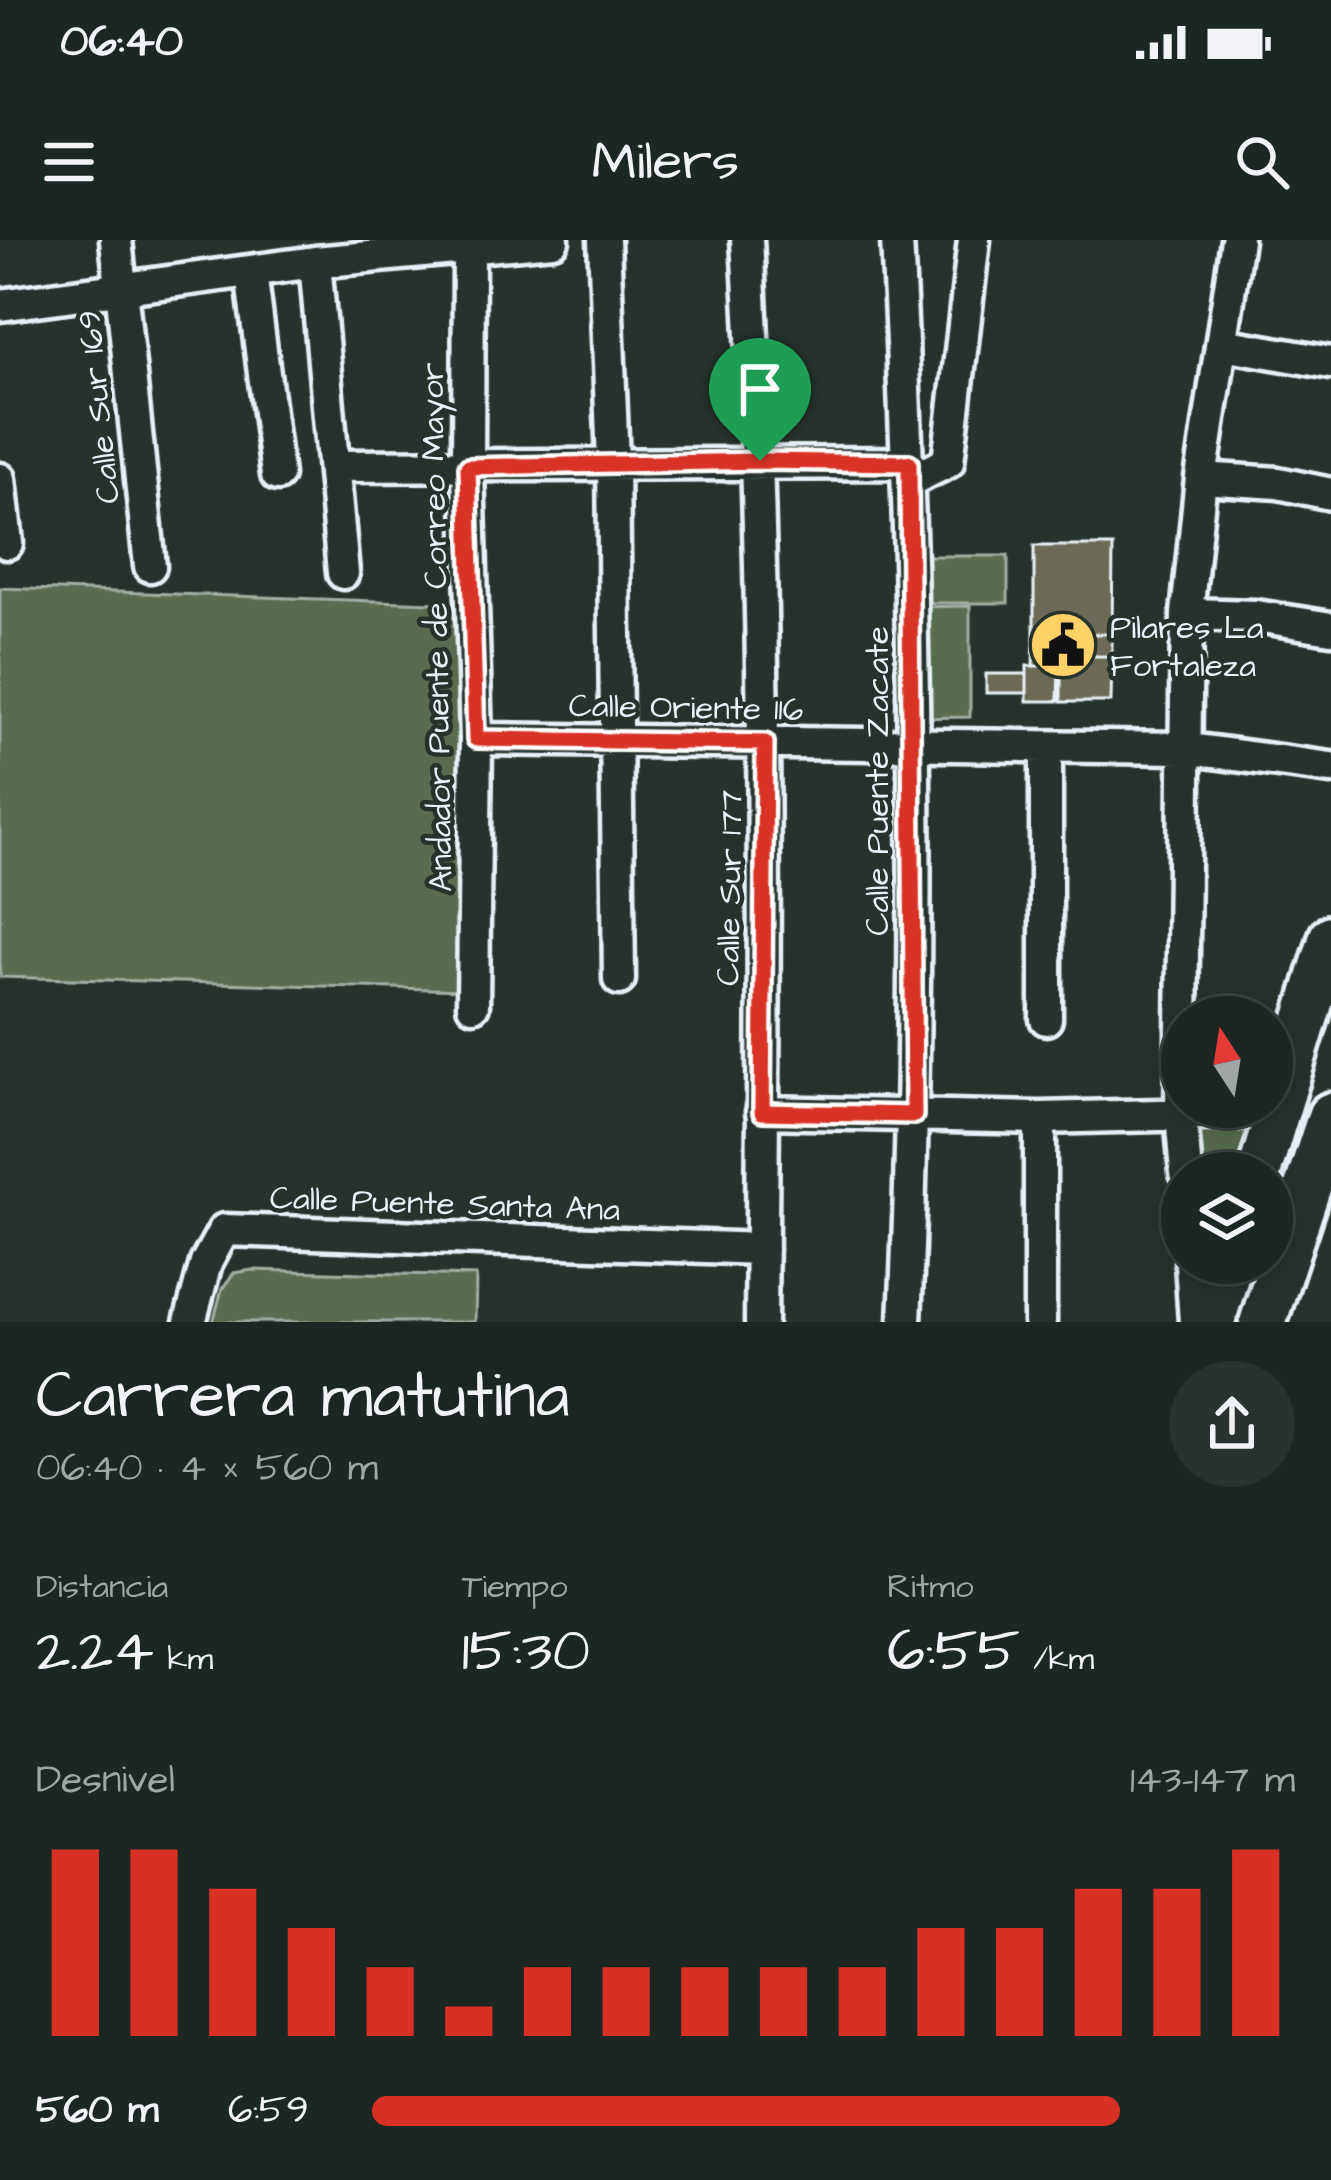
<!DOCTYPE html>
<html lang="es">
<head>
<meta charset="utf-8">
<style>
  :root { --surface:#1c2622; --page:#29322f; --text:#f1f3f6; --muted:#a0a5a5; --line:#3a4340; --accent:#d93025 }
  body { margin:0; font-family:"Architects Daughter",sans-serif; background:var(--page); color:var(--text); height:100vh; display:flex; flex-direction:column; font-size:45px; white-space:nowrap }
  * { box-sizing:border-box; margin:0 }
  p { font-size:39px; color:var(--muted) }
  .icon { flex:none; width:66px; height:66px; fill:none; stroke:currentColor; stroke-width:2; stroke-linecap:round; stroke-linejoin:round }
  .map { position:relative; height:1082px; overflow:hidden }
  .side { display:flex; flex-direction:column; background:var(--surface); flex:1 }
  .side>* { flex:none }
  .needle { width:78px; rotate:348deg }
  .controls { position:absolute; left:1161px; top:756px; display:grid; gap:24px }
  .controls a { display:grid; place-items:center; width:132px; height:132px; border-radius:50%; background:var(--surface); box-shadow:0 6px 30px #0003,0 0 0 3px var(--line); font-size:60px }
  .pin { position:absolute; display:grid; place-items:center; width:102px; height:102px; color:#fff; margin:-123px -51px; border-radius:50% 50% 50% 0; rotate:-45deg; box-shadow:0 0 12px #0007 }
  .pin .icon { rotate:45deg }
  .round { display:grid; place-items:center; flex:none; width:126px; height:126px; border-radius:63px; background:var(--page) }
  .headline { display:flex; align-items:center; justify-content:space-between; height:204px; padding:0 36px }
  h1 { font-size:66px; font-weight:600; line-height:90px }
  .metrics { display:grid; grid-template-columns:repeat(3,1fr); gap:18px; height:204px; padding:12px 36px }
  .metrics div { display:grid; align-content:center }
  .metrics b { font-size:60px; font-weight:600 }
  .metrics small { font-size:33px; font-weight:400 }
  .metrics p { font-size:33px }
  .chart { height:336px; padding:24px 36px }
  .chart p { display:flex; justify-content:space-between }
  .chart svg { width:100%; height:216px; margin-top:12px; stroke:var(--accent); stroke-width:6 }
  ul { padding:0 36px; list-style:none; font-size:39px }
  li { display:grid; grid-template-columns:192px 144px 1fr; align-items:center; height:90px }
  li i { height:30px; border-radius:15px; background:var(--accent) }
  .status { display:flex; justify-content:space-between; align-items:center; height:84px; padding:0 60px; background:var(--surface); direction:ltr }
  .status svg { height:33px; fill:currentColor }
  header { display:flex; justify-content:space-between; align-items:center; height:156px; padding:0 36px; background:var(--surface); font-size:54px; font-weight:600 }
  .map>svg:first-child { display:block }
  .green { fill:#596d50; stroke:#a0afa4; stroke-width:3 }
  .building { fill:#6c6a56; stroke:#e8f1f8; stroke-width:3 }
  .lines { fill:none; stroke-linecap:round; stroke-linejoin:round }
  .street-casing { stroke:#e8f1f8; stroke-width:39 }
  .secondary-casing { stroke:#e8f1f8; stroke-width:51 }
  .primary-casing { stroke:#e8f1f8; stroke-width:54 }
  .street { stroke:#26332d; stroke-width:30 }
  .secondary { stroke:#26332d; stroke-width:42 }
  .primary { stroke:#26332d; stroke-width:45 }
  .route-casing { stroke:#fff; stroke-width:24 }
  .route { stroke:#d93025; stroke-width:15 }
  .labels { text-anchor:middle; stroke-width:9; stroke-linejoin:round; paint-order:stroke }
  .street-label { font-size:33px; fill:#e8f1f8; stroke:#26332d }
  .poi-label { font-size:33px; fill:#e8f1f8; stroke:#26332d; text-anchor:start }
</style>
</head>
<body>
<div class="status"><b>06:40</b><svg viewBox="0 0 49 12"><path d="M0 12V9h3v3zM5 12V6h3v6zM10 12V3h3v9zM15 12V0h3v12zM26 1h20v11H26zM47 4h2v5h-2z"/></svg></div>
<header><svg class="icon" aria-label="menu" viewBox="0 0 24 24"><path d="M4 6h16M4 12h16M4 18h16"/></svg>Milers<svg class="icon" aria-label="search" viewBox="0 0 24 24"><circle cx="10" cy="10" r="6"/><path d="M15 15l6 6"/></svg></header>
<div class="map">
<svg width="1331" height="1082" viewBox="0 0 1331 1082">
  <rect width="100%" height="100%" fill="#26332d"/>
  <filter id="ink" filterUnits="userSpaceOnUse"><feTurbulence type="fractalNoise" baseFrequency=".00833" numOctaves="2"/><feDisplacementMap in="SourceGraphic" scale="24" xChannelSelector="R" yChannelSelector="G"/><feConvolveMatrix kernelMatrix="1 2 1 2 8 2 1 2 1" color-interpolation-filters="sRGB"/></filter>
  <g filter="url(#ink)">
    <path class="green" d="M913 316H1008V363H913Z
      M0 348 461 364 464 750 0 737Z
      M970 366V477L911 478V367Z
      M1190 882 1263 884 1248 933H1193Z
      M252 1030 476 1036 475 1082H213L222 1049 234 1033Z"/>
    <path class="building" d="M1034 306H1113L1112 394H1034Z
      M1034 394H1092V416L1056 417V426H1033Z
      M1092 394H1112V416H1092Z
      M1061 416H1112L1111 462H1061Z
      M1027 426H1059L1058 461H1027Z
      M986 434H1027V453H986Z"/>
    <g class="lines">
      <defs>
        <path id="street" d="M116 0 150 326
          M604 0 613 222 619 739
          M747 0C768 361 765 721 761 1082
          M897 0C916 360 921 722 905 1082
          M469 7 468 228 476 499 473 765
          M315 22 343 333
          M251 32 277 235
          M0 65 315 22 553 0
          M1223 104 1331 123
          M335 226 909 223
          M1201 238 1278 243 1331 254
          M0 239 7 303
          M909 241 948 222 974 0
          M1187 374 1256 376 1331 388
          M476 499 1183 508 1331 528
          M1046 507V779
          M762 872 1040 878 1279 872
          M1186 933 1181 875 1187 374 1201 238 1237 0
          M1191 1023 1195 1082
          M190 1082 206 1023 224 990 762 1009
          M1040 1082V878"/>
        <path id="secondary" d="M1259 933 1331 697
          M1213 1082 1231 1023"/>
        <path id="primary" d="M1263 1082 1331 876"/>
      </defs>
      <use href="#street" class="street-casing"/>
      <use href="#secondary" class="secondary-casing"/>
      <use href="#primary" class="primary-casing"/>
      <use href="#street" class="street"/>
      <use href="#secondary" class="secondary"/>
      <use href="#primary" class="primary"/>
    </g>
  </g>
  <g class="lines" filter="url(#ink)">
    <defs>
      <path id="route" d="M760 221 909 223 914 875 762 872 765 503 476 499 468 227Z"/>
    </defs>
    <use href="#route" class="route-casing"/>
    <use href="#route" class="route"/>
  </g>
  <defs>
    <symbol id="civic-disc" viewBox="-11 -11 22 22"><circle r="9.5" fill="#ffd166" stroke="#26332d"/><path d="M-.6-6.5H3V-4.5H.6V-3L4-1V1h2V6H-6V1h2V-1L-.6-3ZM-1.2 2.5V6h2.4V2.5Z" fill="#111"/></symbol>
  </defs>
  <g fill-rule="evenodd">
    <use href="#civic-disc" x="1025" y="367" width="76" height="76"/>
  </g>
  <g class="labels">
    <g class="street-label">
      <text transform="translate(97 167) rotate(-96)" y="12">Calle Sur 169</text>
      <text transform="translate(435 387) rotate(-91)" y="12">Andador Puente de Correo Mayor</text>
      <text transform="translate(686 466) rotate(1)" y="12">Calle Oriente 116</text>
      <text transform="translate(876 541) rotate(-90)" y="12">Calle Puente Zacate</text>
      <text transform="translate(728 648) rotate(-89)" y="12">Calle Sur 177</text>
      <text transform="translate(445 962) rotate(2)" y="12">Calle Puente Santa Ana</text>
    </g>
    <g class="poi-label">
      <text x="1110" y="398">Pilares La<tspan x="1110" dy="38">Fortaleza</tspan></text>
    </g>
  </g>
</svg>
<div class="controls">
<a><svg class="needle" viewBox="-14 -14 28 28"><path d="M0-13l5 13h-10z" fill="#e53935"/><path d="M0 13l5-13h-10z" fill="#a0a5a5"/></svg></a>
<a><svg class="icon" aria-label="layers" viewBox="0 0 24 24"><path d="M12 4l9 5-9 5-9-5zM3 14l9 5 9-5"/></svg></a>
</div>
<div class="pin" style="left:760px;top:221px;background:#1e9e55"><svg class="icon" aria-label="arrive" viewBox="0 0 24 24"><path d="M6 21V4h12l-3 4 3 4H6"/></svg></div>
</div>
<section class="side">
<div class="headline"><div><h1>Carrera matutina</h1><p>06:40 · 4 × 560 m</p></div><a class="round"><svg class="icon" aria-label="share" viewBox="0 0 24 24"><path d="M12 15V3M7 8l5-5 5 5M5 13v7h14v-7"/></svg></a></div>
<div class="metrics">
<div><p>Distancia</p><b>2.24<small> km</small></b></div>
<div><p>Tiempo</p><b>15:30</b></div>
<div><p>Ritmo</p><b>6:55<small> /km</small></b></div>
</div>
<div class="chart"><p><span>Desnivel</span>143–147 m</p>
<svg viewBox="0 0 160 44" preserveAspectRatio="none"><path d="M5 44V6M15 44V6M25 44V14M35 44V22M45 44V30M55 44V38M65 44V30M75 44V30M85 44V30M95 44V30M105 44V30M115 44V22M125 44V22M135 44V14M145 44V14M155 44V6"/></svg>
</div>
<ul>
<li><b>560 m</b>6:59<i style="width:81%"></i></li>
</ul>
</section>
</body>
</html>
